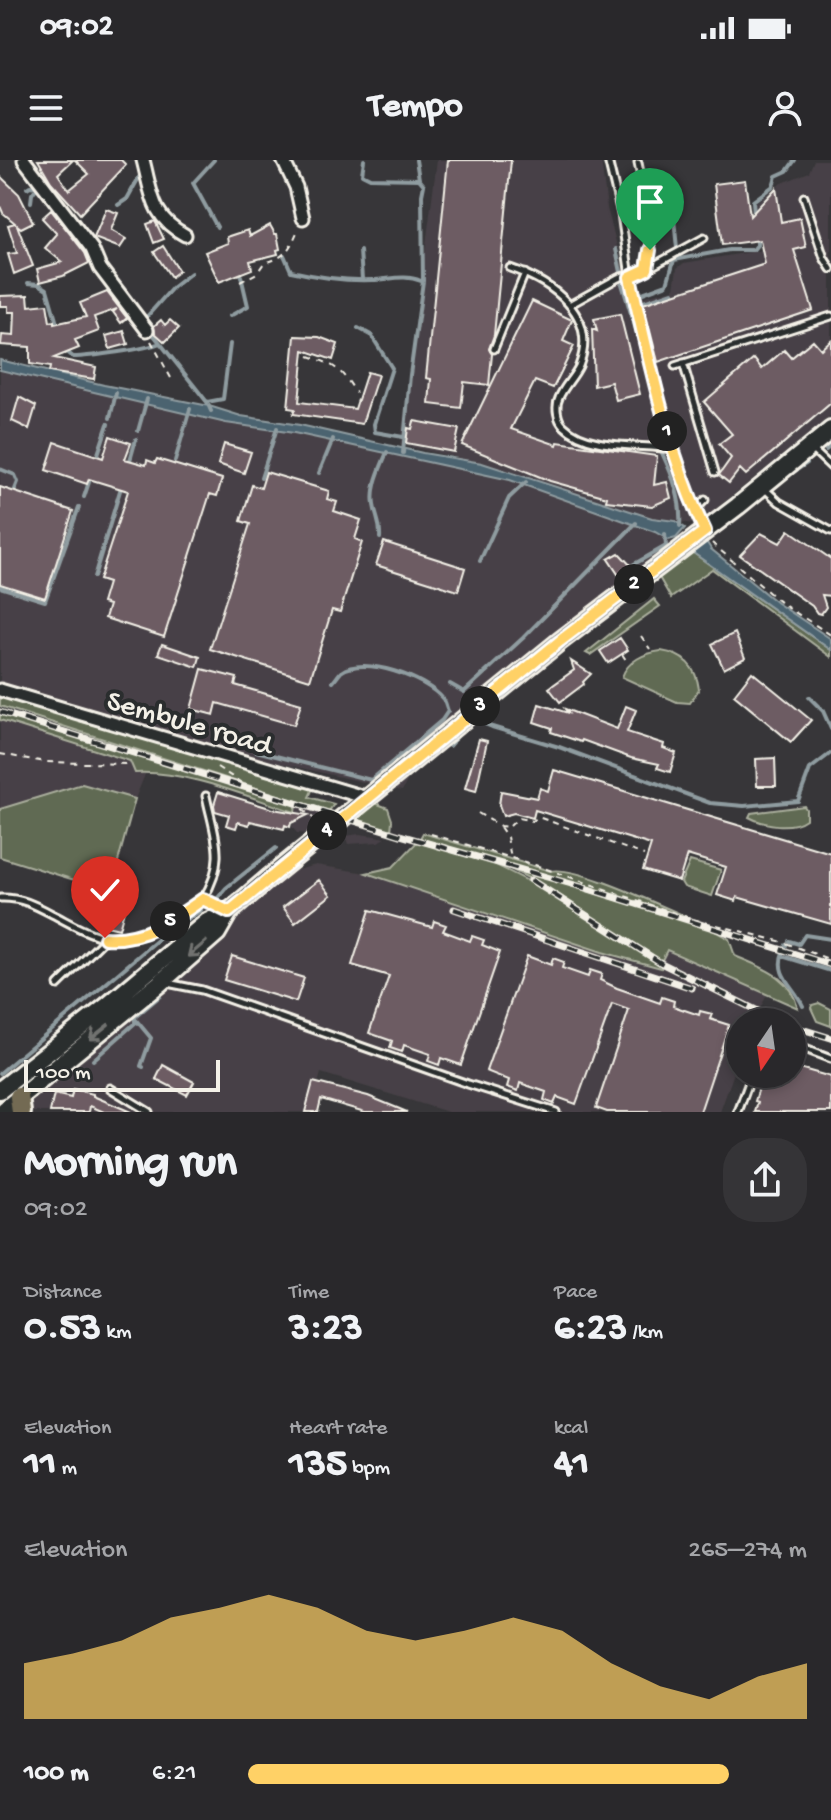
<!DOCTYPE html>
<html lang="en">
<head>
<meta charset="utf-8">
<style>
  :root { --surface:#29282b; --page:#353437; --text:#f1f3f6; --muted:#a5a6a9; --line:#454447; --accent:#ffd166 }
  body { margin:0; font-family:"Gochi Hand",sans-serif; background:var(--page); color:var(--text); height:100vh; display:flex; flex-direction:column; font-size:30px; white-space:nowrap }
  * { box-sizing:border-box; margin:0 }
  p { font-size:26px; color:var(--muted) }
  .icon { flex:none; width:44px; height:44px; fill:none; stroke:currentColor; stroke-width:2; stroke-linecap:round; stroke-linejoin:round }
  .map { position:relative; height:952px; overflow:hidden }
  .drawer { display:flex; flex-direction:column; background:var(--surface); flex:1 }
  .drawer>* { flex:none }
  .needle { width:52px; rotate:193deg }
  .buttons { position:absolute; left:726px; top:848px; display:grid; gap:16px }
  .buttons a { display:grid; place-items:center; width:80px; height:80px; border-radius:50%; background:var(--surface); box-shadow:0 4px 12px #0003,0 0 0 2px var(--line); font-size:40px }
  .scale { position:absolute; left:24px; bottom:20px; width:196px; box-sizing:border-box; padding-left:8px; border:4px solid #f4f1e8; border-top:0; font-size:22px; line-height:28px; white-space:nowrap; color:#f4f1e8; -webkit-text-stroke:6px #2a2d2e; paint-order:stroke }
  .pin { position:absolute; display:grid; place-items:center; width:68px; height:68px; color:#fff; margin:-82px -34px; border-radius:50% 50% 50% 0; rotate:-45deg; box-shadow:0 0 8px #0007 }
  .pin .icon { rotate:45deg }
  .km { position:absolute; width:40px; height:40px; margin:-20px; border-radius:50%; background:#222; color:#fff; font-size:22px; line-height:40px; text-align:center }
  .round { display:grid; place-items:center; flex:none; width:84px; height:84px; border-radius:32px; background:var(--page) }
  .overview { display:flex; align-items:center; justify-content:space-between; height:136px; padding:0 24px }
  h1 { font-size:44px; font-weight:700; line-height:60px }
  .metrics { display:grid; grid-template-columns:repeat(3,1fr); gap:12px; height:136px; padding:8px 24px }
  .metrics div { display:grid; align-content:center }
  .metrics b { font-size:40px; font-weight:700 }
  .metrics small { font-size:22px; font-weight:400 }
  .metrics p { font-size:22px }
  .chart { height:224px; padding:16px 24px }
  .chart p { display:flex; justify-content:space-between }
  .chart svg { width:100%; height:144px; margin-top:8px; fill:var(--accent); opacity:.7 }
  ul { padding:0 24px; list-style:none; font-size:26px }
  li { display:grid; grid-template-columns:128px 96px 1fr; align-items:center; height:60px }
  li i { height:20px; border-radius:10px; background:var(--accent) }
  .status { display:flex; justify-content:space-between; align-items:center; height:56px; padding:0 40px; background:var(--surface); direction:ltr }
  .status svg { height:22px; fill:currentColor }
  header { display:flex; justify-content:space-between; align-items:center; height:104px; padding:0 24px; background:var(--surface); font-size:36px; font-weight:700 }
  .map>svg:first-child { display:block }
  .built { fill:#474146 }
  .green { fill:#606b52; stroke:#aaae9d; stroke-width:2 }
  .water { fill:#4b6370; stroke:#8f9ca0; stroke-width:2 }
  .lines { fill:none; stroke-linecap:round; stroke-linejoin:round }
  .stream { stroke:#8f9ca0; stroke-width:4 }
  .building { fill:#6d5c64; stroke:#f4f1e8; stroke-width:2 }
  .lane-casing { stroke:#f4f1e8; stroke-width:11 }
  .street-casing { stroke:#f4f1e8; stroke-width:17 }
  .secondary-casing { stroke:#f4f1e8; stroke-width:22 }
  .primary-casing { stroke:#f4f1e8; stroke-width:24 }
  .path { stroke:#f4f1e8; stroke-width:2; stroke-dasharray:6 6; stroke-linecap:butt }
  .lane { stroke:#2a2d2e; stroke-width:5 }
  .street { stroke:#2a2d2e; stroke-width:11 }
  .secondary { stroke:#2a2d2e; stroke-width:16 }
  .primary { stroke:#736b52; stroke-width:18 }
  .rail-casing { stroke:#f4f1e8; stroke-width:7 }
  .rail { stroke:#2a2d2e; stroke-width:4; stroke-dasharray:12; stroke-linecap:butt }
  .oneway { stroke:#71726f }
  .route-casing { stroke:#fff; stroke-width:16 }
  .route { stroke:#ffd166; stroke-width:10 }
  .labels { text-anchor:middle; stroke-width:8; stroke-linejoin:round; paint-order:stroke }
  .street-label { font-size:30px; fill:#f4f1e8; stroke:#2a2d2e }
</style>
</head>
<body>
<div class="status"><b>09:02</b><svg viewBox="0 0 49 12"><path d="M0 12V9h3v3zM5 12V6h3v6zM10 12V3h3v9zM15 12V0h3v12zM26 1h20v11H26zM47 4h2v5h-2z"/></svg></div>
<header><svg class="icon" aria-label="menu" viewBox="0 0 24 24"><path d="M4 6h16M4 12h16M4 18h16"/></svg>Tempo<svg class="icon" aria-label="person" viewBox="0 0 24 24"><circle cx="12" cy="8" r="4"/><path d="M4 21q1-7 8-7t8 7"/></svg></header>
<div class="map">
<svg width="831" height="952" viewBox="0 0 831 952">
  <rect width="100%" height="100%" fill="#373639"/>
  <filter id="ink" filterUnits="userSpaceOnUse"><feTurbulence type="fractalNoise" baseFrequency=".0125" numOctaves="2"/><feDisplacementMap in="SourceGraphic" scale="16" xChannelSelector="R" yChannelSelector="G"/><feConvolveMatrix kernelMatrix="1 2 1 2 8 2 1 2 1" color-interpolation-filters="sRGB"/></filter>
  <g filter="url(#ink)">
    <path class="built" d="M437 0H601L607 48 644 188 664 282 694 364 652 358 482 303 400 285Z
      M814 0H831V256L708 355 694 336 669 267 640 145 642 137 674 129 677 108 684 103 763 90 755 43 780 24 809 12Z
      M0 210 226 263 294 273 510 320 655 372 674 384 524 498 452 560 416 603 402 631 266 600 0 525Z
      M0 560 130 601 135 613 146 612 135 639 82 624 0 649Z
      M296 645 329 656 312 674 297 673 292 667Z
      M359 674 375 676 386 678 378 682 348 684 346 676Z
      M316 705 366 713 602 792 660 808 667 790 767 835 753 862H740V896L720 952H448L321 913 310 952H3L280 720 297 710Z"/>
    <path class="green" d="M689 390 831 490V497L712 409 671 438 657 414Z
      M654 439 660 446 590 495 586 493Z
      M661 491C683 494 696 506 699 529L690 543 677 542 622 517C627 501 645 493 661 491Z
      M0 537 314 626 309 637 334 644 329 651 0 546Z
      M0 554 296 645 295 652C245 636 186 610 135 613L130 601 0 560Z
      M82 624 135 639 110 731 0 697V649Z
      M375 643 388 648 392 660 391 672 336 656Z
      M804 646 806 649V659C791 670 764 665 749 657L751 653Z
      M423 673 550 711C576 705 657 744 685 756L684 758 419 680Z
      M417 682 492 703 548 731 661 803V808L602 792 366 713 393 707Z
      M690 701 721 710 712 736 684 727 681 722Z
      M500 704 711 769 729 779 735 796C763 808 790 816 798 848L667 790 661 802 549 728Z
      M819 843 831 849V866L817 861 811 848 812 845Z"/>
    <path class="water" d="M0 200 104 225 209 246 241 256 300 265 423 293 482 303 652 358 675 361 685 368 676 378 669 380 655 372 510 320 294 273 226 263 0 210Z
      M704 378 711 389 777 443 831 479V490L689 390Z"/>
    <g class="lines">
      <path class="stream" d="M214 0 193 23 217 67
        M364 0 362 14 370 18 419 19
        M27 28 30 26 37 27
        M671 31 677 88
        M31 42 32 34 40 23
        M118 45 127 39 142 12
        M754 54 753 41 773 26 776 16 787 11 795 0
        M616 89 621 112
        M360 91 362 119
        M284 95 291 111C317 117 345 121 372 120 389 120 404 114 421 121
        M28 123 39 124 47 129 58 167
        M622 124 647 206 664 276
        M122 130 141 154
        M640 134 667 124 674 100 729 90H753L757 85V78
        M641 143 673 132
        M230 156 248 146 241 116
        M143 161 173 127 191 113
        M358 168 371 175 392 208 374 264 375 272 403 277
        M149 169 207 242 211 251
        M66 191 73 197C88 197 147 189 160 183
        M207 242 223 239 230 184
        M110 258 116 233
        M138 271 147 239
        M826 290 831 286
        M403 293 410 215 423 121 422 35 424 25 419 19 416 0
        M662 293C673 316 682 340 680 366
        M96 300 108 264
        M175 301 190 249
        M129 304 136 279
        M0 309 15 315 18 322 14 332
        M319 313 333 279
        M786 317 807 303
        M261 318 277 268
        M84 337 91 316
        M380 378C381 363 376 358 374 345 371 326 380 310 387 292
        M480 401 509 338 526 322
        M629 407 666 386 665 374
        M94 417 122 324
        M0 427 45 441 79 347
        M450 524 464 532 523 478 636 363
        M809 537 823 551 831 569
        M491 547 505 536
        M478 558 475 560 492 567 559 587 710 643 744 646 798 641 810 609 831 593
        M449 586 461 572
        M256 591 371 620 442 560 448 551C446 547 446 542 443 539 426 518 364 495 341 512 338 515 336 519 333 522
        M217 739 226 728 276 688
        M177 766 201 750
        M789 781 799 784 805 775 831 779
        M785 788 786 785
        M783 792C774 816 794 825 803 846
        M782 796 831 811
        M136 860 151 878 141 906 143 907
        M93 900 135 863V857L160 836 158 831
        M0 913 161 777
        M43 929 64 912"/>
    </g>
    <path class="building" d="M38 0H73L58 14 69 30 89 14 75 0H121L126 5 80 54 51 22Z
      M448 0H511L494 175 489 189 492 194 489 225 464 222 461 248 429 244 431 219 426 218Z
      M0 16 19 34 33 62 21 68 17 65 33 106 14 114 8 94 17 93 8 65 15 63 3 53 0 46Z
      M745 20 750 56 776 28 781 62 800 58 806 87 794 90 813 150 658 202 643 144 765 104 760 80 722 85 714 24Z
      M106 49 118 53 111 70 126 79 120 88 94 78Z
      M51 50 85 93 89 103 63 116 40 122 37 109 62 102 45 88 57 74 42 58Z
      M155 61 164 79 154 83 147 64Z
      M270 65 275 74H277L280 89 277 90 278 94 250 101 252 109 219 122 205 92 228 83 227 77 248 70 250 76Z
      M163 86 179 111 171 117 154 92Z
      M107 132 127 158 121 163 113 152 117 149 94 157 99 171 75 180 79 188 54 198 96 207 94 219 49 212 50 207 30 204V187L1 185 2 175 14 176 15 152H8V146H0V136L28 135 29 146 47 144 50 162 54 161V164L86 157 80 143Z
      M532 141 572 160 563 181 574 186 553 228 535 221 511 269 557 285 558 282 657 296 654 325 667 322 671 338 652 346 606 341 607 337 550 321 462 285Z
      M620 154 640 234 616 240 611 222 594 226 592 169 597 171 594 159Z
      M161 160 165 165 170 160 179 168 165 182 155 173 154 166Z
      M124 171 128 184 110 189 106 176Z
      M295 176 319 177 338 184 333 200 304 190 299 242 355 249 367 212 378 215 362 264 293 254 295 249 288 248Z
      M813 180 821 189 831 180V243L746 315 740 309 729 323 719 315 731 298 719 284 732 274 704 242 754 199 762 209 784 190 791 198Z
      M19 237 36 246 29 269 12 261Z
      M414 261 459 269 454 292 406 283 408 268 412 269Z
      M110 276 131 283 125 299 146 305 147 300 155 303 157 299 222 319 217 336 210 334 164 477 105 458 109 445 102 443 108 423 99 420 128 331 89 319 87 324 46 310 55 282 103 298Z
      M224 284 251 292 244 313 218 304Z
      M266 312 329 331 327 339 337 342 334 351 361 360 355 379 362 382 340 452 332 450 310 520 210 489 250 364 241 361 252 325 261 328Z
      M0 327 73 351 45 438 0 424Z
      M789 370 831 399V436L822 435 826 447 821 454 817 453 812 446 740 395 761 373 780 383Z
      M384 382 465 408 458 431 376 405Z
      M619 393 634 409 622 420 608 399Z
      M735 473 745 498 724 509 712 484Z
      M620 478 628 490 608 503 600 491Z
      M162 484 200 497 197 507 158 494Z
      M571 501 591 514 583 522 584 524 560 542 549 528 574 510Z
      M202 509 237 518 235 525 301 544 294 565 217 543 214 555 191 549Z
      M752 512 811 560 791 582 734 535Z
      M539 544 568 553 565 549 617 569 626 546 636 550 627 572 664 584 663 588 676 593 670 612 657 608 659 604 631 598 582 580 581 582 551 572 552 568 534 562Z
      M479 579 487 581 476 631 465 628Z
      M775 598 776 626H757L756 599Z
      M554 610 831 693V764L737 737 736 741 717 735 726 707 687 695 679 721 643 710 651 685 535 650 533 658 514 653 503 656 499 645 501 631 537 638 540 628 548 631Z
      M218 632 273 649 308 655 291 663 290 667 285 665 284 669 250 661 249 665 238 662 236 668 226 665 229 655 215 651 214 645Z
      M319 720 331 735 295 763 283 747Z
      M124 738 127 739 119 769 107 766Z
      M370 750 432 767 434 761 446 765 443 771 470 781 472 776 484 780 482 785 500 792 461 905 441 898 439 905 428 901 430 894 404 885 402 892 390 888 392 881 369 873 389 816 352 805Z
      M232 796 304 818 296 842 224 820Z
      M527 796 551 805 553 798 564 802 562 808 588 817 590 810 602 814 600 820 617 828 660 843 662 837 674 841 673 846 699 855 700 851 712 854 710 859 729 865 700 952H607L596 948 629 850 612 844 576 944 557 937 554 944 544 940 546 932 520 923 518 931 507 927 509 920 486 911Z
      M163 905 194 922 187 935 156 919Z
      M792 906 831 917V952H755L758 942 755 941 763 914H792Z
      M313 922 368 936 407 952H365L321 939 318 952H305Z
      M73 929 93 934V936L131 952H104L90 946 89 952H50L54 934 71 938Z"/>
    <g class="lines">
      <defs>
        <path id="lane" d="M608 0 621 54 630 117 673 293 689 338 705 370
          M638 3C645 36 655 75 647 108
          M804 37 824 98 831 109
          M510 108C552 122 599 155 579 206 574 217 564 226 559 238 555 246 557 260 564 266 588 290 640 284 672 289
          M571 144 618 118 647 109 704 78
          M494 189 525 113
          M683 203 715 312
          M675 206 831 156
          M811 288 831 307
          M765 329 779 342 831 371
          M695 350 705 340
          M0 738C20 737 35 745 52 754 68 762 85 773 103 777 138 787 176 759 203 739L226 750
          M203 739C227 700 215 678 206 636
          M156 769 179 781
          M167 823 202 830 468 924 556 952
          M58 825 105 779
          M792 884 831 899
          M110 928 149 952
          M738 952 752 914"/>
        <path id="street" d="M24 0 92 89 100 108 147 170
          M143 0C152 34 151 57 185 75
          M283 0 296 27 303 58
          M0 530 367 638"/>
        <path id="secondary" d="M0 930 106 847 207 762 228 752
          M2 952 160 823 217 773 229 752 269 718 560 481 738 346 831 270"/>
        <path id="primary" d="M19 937 21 952"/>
      </defs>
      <use href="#lane" class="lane-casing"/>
      <use href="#street" class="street-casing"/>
      <use href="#secondary" class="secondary-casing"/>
      <use href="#primary" class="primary-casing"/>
      <path class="path" d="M240 122 257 113 264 103C285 98 290 89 298 70
        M151 181 171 218
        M309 196C335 205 341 209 356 233
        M712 383 782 444 831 475
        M641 476 650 489
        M622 494 628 503
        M0 594 45 602 127 604
        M217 607 246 626 293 641 313 658
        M478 653 500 666 509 667 518 658 533 661 538 657 644 695
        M500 667 507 677 511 698
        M431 674 535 705 689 758 783 782 831 800"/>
      <use href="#lane" class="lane"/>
      <use href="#street" class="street"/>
      <use href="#secondary" class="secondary"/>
      <use href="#primary" class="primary"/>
      <defs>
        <path id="rail" d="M0 552 400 675 582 727 831 805
          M531 720 661 803 780 862
          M454 749 692 828
          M792 866 831 878"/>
      </defs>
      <use href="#rail" class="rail-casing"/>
      <use href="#rail" class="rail"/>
    </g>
    <defs><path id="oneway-shaft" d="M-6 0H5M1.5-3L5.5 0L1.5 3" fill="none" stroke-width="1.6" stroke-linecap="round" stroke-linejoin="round" transform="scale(2)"/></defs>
    <g class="oneway">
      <use href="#oneway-shaft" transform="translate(197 789) rotate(140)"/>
      <use href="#oneway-shaft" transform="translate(99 872) rotate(141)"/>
    </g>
  </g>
  <g class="lines" filter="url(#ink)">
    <defs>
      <path id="route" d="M105 778C143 781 174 760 203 739L229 752 560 481 705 371C667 291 650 203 630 117L647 109 650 90"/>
    </defs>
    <use href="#route" class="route-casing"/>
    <use href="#route" class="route"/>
  </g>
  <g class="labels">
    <g class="street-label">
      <text transform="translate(190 561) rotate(16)" y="10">Sembule road</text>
    </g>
  </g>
</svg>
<div class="buttons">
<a><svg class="needle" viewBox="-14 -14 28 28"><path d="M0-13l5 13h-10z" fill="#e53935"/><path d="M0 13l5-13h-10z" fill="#a5a6a9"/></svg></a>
</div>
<div class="scale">100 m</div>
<div class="pin" style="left:650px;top:90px;background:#1e9e55"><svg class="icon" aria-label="arrive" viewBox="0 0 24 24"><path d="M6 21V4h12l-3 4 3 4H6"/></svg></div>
<div class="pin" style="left:105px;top:778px;background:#d93025"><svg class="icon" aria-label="check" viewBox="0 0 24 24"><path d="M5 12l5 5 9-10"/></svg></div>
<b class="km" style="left:667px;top:271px">1</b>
<b class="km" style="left:634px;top:424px">2</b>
<b class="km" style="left:480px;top:546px">3</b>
<b class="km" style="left:327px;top:670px">4</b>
<b class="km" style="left:170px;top:761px">5</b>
</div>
<section class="drawer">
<div class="overview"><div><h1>Morning run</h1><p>09:02</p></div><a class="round"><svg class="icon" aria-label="share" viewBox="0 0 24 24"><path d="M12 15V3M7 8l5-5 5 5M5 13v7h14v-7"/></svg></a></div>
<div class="metrics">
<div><p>Distance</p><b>0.53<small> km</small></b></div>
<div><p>Time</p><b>3:23</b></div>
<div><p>Pace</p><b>6:23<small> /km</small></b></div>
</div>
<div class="metrics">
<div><p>Elevation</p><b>11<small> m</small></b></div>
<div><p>Heart rate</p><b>135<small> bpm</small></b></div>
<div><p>kcal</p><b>41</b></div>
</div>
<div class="chart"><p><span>Elevation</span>265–274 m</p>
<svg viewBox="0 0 160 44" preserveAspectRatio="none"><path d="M0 44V27L10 24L20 20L30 13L40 10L50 6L60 10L70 17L80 20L90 17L100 13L110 17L120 27L130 34L140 38L150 31L160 27V44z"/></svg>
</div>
<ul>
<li><b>100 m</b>6:21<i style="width:86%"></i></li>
</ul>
</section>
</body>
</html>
